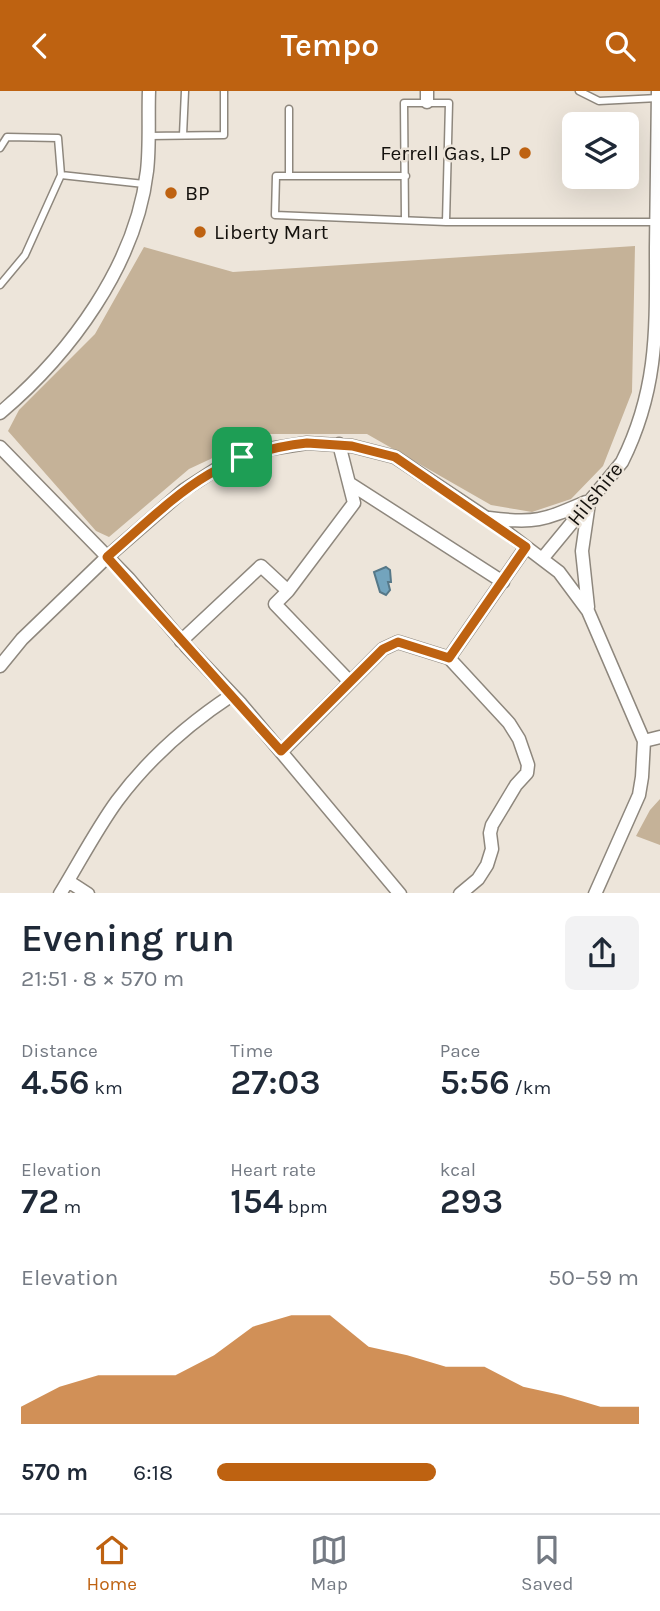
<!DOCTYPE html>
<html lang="en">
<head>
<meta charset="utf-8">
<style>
  :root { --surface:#fff; --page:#f2f2f3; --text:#1f2937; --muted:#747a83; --line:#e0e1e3; --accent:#be6211 }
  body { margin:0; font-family:Karla,sans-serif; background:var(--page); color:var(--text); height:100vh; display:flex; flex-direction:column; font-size:26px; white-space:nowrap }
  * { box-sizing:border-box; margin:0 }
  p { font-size:23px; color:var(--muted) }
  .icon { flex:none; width:38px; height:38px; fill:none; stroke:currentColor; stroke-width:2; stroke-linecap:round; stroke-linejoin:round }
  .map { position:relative; height:802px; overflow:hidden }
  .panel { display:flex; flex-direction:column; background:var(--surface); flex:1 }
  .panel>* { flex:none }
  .tools { position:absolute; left:562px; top:21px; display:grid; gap:14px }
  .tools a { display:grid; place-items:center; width:77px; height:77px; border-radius:10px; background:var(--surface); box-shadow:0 7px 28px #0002; font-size:35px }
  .pin { position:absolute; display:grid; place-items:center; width:60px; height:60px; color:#fff; margin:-30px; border-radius:14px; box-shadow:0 4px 10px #0006 }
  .round { display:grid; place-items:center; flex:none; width:74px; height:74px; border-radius:10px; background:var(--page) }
  .overview { display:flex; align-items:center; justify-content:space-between; height:119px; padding:0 21px }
  h1 { font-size:38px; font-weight:600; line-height:52px }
  .stats { display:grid; grid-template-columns:repeat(3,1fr); gap:10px; height:119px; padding:7px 21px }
  .stats div { display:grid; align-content:center }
  .stats b { font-size:35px; font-weight:600 }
  .stats small { font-size:19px; font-weight:400 }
  .stats p { font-size:19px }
  .chart { height:196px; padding:14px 21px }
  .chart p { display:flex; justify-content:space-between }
  .chart svg { width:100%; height:126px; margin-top:7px; fill:var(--accent); opacity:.7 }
  ul { padding:0 21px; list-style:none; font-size:23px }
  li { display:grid; grid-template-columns:112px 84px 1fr; align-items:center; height:52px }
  li i { height:18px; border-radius:9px; background:var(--accent) }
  header { display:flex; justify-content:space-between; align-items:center; height:91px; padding:0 21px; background:var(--accent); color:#fff; font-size:32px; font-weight:600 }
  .tab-bar { display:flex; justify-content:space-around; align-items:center; height:98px; border-top:2px solid var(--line); background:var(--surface); font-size:19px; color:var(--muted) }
  .tab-bar a { display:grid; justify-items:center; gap:4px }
  .tab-bar .selected { color:var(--accent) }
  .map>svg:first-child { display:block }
  .green { fill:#c5b298 }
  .water { fill:#73a4bd; stroke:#567888; stroke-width:2 }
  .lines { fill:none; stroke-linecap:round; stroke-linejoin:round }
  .lane-casing { stroke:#8e877d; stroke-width:9 }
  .street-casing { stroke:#8e877d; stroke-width:15 }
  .lane { stroke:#fff; stroke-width:6 }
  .street { stroke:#fff; stroke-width:12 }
  .route-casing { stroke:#fff; stroke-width:14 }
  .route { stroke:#be6211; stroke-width:9 }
  .poi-dot { fill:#be6211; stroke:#ede5da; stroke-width:2.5 }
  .labels { text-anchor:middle; stroke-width:5; stroke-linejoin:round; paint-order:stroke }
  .poi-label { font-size:21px; fill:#14110d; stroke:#ede5da; text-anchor:start }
  .street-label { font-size:21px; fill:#14110d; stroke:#ede5da }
</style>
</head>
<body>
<header><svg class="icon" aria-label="back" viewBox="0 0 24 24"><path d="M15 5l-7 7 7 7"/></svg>Tempo<svg class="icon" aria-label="search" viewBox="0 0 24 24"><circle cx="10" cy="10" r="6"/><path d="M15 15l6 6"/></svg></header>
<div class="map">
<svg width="660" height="803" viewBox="0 0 660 803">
  <rect width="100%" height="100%" fill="#ede5da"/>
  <path class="green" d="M635 155 632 301 603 375 571 408 532 421 491 414 367 343H264L189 378 109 446 96 440 8 340 19 319 95 243 144 156 233 181Z
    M660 708V754L636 745 650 719Z"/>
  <path class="water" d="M386 476 390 479 391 491H388L390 499 386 504 380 501 374 481Z"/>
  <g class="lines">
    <defs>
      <path id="lane" d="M579 0 599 10 658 7
        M183 44 185 0
        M148 45 224 44V0
        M0 57 7 46 58 47 61 84 25 164 0 194
        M61 84 144 93
        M289 85V18
        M406 85H276L275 124 446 131
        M405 129 404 12H449L446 131H657"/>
      <path id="street" d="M427 11V0
        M0 322C70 263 136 174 147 80 150 54 148 26 149 0
        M0 356 129 488 186 555 241 613 400 803
        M349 392 503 491
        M489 427C536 433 544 429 586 411
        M542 468 622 371C659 297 656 235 656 156 657 104 657 52 658 0
        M288 500 354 412 339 353
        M588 516 582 460 589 412
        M181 550 261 475 288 500 275 513 350 591
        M449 567 526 456
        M0 575 22 548 107 466 184 399 221 375 263 359 307 352 352 355 395 366 497 434 559 481 588 520 644 650 642 686 639 704 595 803
        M644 650 660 646
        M281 661 383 558 398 551 449 567 509 632 519 648 528 674 527 682 516 694 492 734 490 742 492 758 487 774 478 788 460 803
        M68 790 88 803
        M60 803C79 772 96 739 117 710 149 667 188 633 232 604"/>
    </defs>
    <use href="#lane" class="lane-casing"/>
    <use href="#street" class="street-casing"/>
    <use href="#lane" class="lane"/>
    <use href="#street" class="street"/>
  </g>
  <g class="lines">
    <defs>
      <path id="route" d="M307 352 352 355 395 366 526 456 449 567 398 551 383 558 281 660 107 466C175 407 213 362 307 352Z"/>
    </defs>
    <use href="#route" class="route-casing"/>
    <use href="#route" class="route"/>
  </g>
  <g class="poi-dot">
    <circle cx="525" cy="62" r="7"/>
    <circle cx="171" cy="102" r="7"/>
    <circle cx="200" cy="141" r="7"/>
  </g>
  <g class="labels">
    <g class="poi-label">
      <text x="511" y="69" text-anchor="end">Ferrell Gas, LP</text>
      <text x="185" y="109">BP</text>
      <text x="214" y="148">Liberty Mart</text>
    </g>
    <g class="street-label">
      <text transform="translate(595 403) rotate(-51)" y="7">Hilshire</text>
    </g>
  </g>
</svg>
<div class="tools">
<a><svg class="icon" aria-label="layers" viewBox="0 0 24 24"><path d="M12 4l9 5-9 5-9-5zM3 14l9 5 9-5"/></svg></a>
</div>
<div class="pin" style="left:242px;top:366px;background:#1e9e55"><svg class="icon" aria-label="arrive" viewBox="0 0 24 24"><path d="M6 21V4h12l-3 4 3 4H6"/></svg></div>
</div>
<section class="panel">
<div class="overview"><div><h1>Evening run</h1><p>21:51 · 8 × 570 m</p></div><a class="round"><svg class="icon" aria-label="share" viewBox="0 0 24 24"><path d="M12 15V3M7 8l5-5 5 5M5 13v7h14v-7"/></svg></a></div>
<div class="stats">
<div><p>Distance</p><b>4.56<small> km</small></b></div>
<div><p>Time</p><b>27:03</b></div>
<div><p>Pace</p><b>5:56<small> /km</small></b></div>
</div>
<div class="stats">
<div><p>Elevation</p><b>72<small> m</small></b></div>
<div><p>Heart rate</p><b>154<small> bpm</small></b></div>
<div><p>kcal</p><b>293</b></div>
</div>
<div class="chart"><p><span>Elevation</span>50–59 m</p>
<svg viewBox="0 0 160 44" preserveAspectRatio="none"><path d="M0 44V38L10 31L20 27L30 27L40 27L50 20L60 10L70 6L80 6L90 17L100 20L110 24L120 24L130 31L140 34L150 38L160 38V44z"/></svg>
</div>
<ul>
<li><b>570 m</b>6:18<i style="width:52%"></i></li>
</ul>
</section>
<nav class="tab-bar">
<a class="selected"><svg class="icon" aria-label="home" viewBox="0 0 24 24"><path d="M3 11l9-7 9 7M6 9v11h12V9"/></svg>Home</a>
<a><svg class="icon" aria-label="map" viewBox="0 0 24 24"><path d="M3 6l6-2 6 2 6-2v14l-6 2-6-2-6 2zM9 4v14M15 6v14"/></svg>Map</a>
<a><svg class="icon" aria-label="saved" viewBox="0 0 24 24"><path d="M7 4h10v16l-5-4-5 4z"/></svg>Saved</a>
</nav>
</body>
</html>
